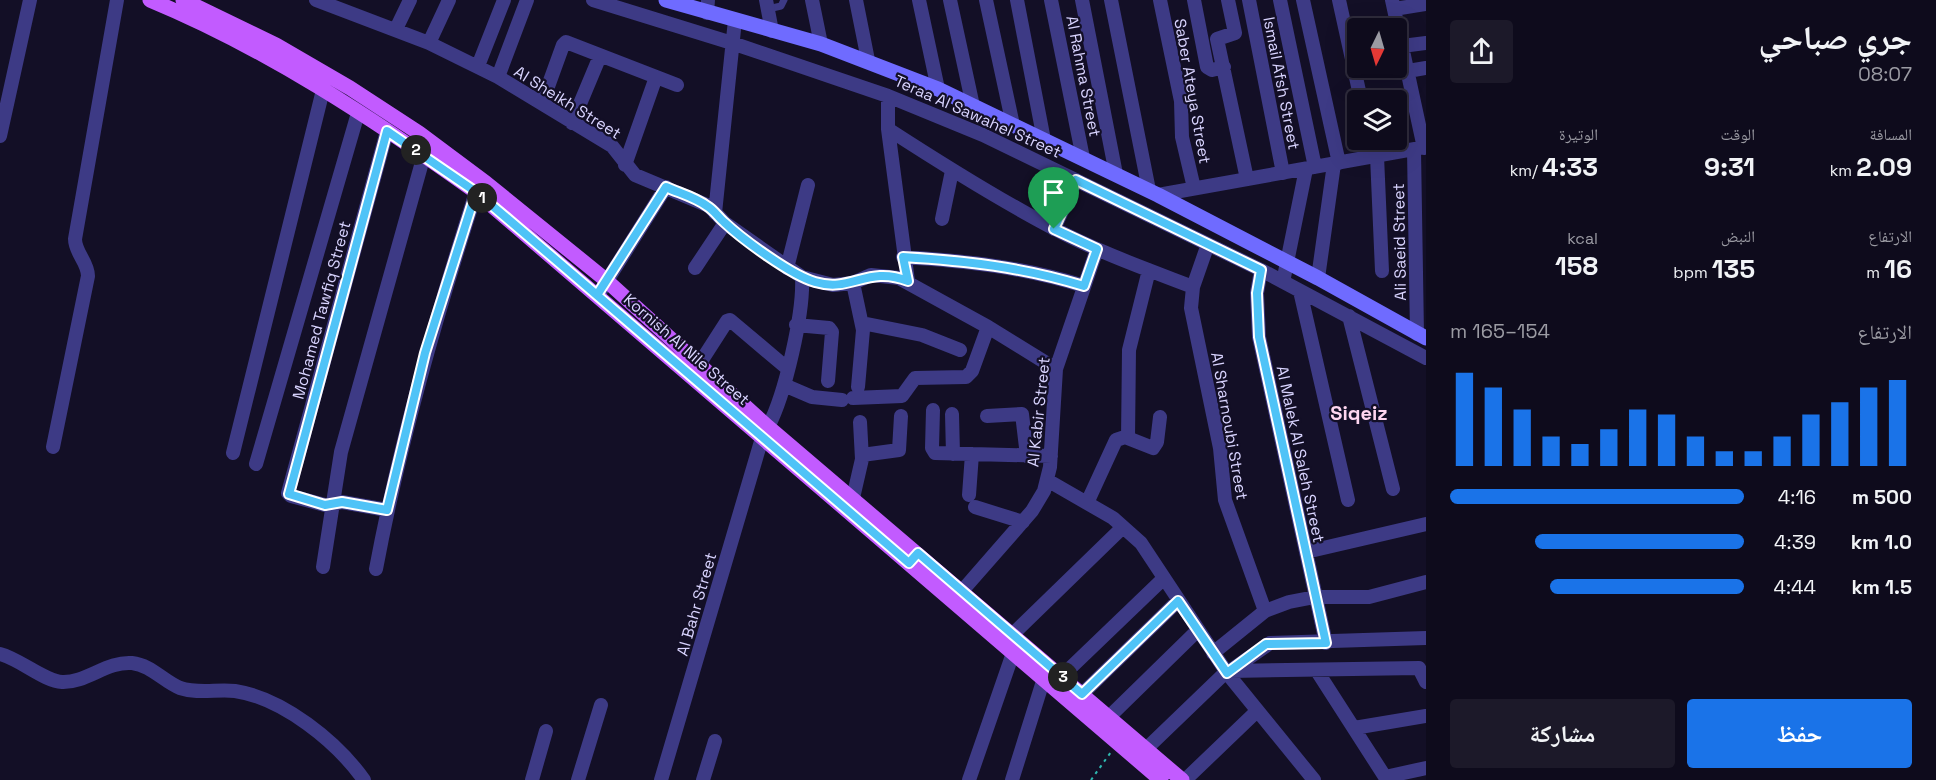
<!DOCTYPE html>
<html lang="ar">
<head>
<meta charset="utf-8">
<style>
  :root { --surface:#0e0b1c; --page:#1c1929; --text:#f1f3f6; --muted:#9b9ba3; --line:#2e2b3b; --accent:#1a73e8 }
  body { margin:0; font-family:"Space Grotesk","Noto Naskh Arabic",sans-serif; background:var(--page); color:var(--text); direction:rtl; height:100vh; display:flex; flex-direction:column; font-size:22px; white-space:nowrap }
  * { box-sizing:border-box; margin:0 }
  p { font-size:20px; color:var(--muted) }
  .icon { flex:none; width:33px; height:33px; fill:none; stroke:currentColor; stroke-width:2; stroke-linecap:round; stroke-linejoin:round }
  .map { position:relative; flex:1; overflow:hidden; direction:ltr }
  .sheet { display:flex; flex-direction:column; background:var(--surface); width:510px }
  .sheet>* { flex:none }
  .needle { width:39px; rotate:185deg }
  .fabs { position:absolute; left:1347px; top:18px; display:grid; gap:12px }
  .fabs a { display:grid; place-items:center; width:60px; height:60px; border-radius:6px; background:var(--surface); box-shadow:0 6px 24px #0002,0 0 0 2px var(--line); font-size:30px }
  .pin { position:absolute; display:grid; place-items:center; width:51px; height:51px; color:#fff; margin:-62px -26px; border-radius:50% 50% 50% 0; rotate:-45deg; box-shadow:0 0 6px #0007 }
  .pin .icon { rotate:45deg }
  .km { position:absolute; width:30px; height:30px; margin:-15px; border-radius:50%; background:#222; color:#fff; font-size:16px; line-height:30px; text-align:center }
  .round { display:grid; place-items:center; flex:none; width:63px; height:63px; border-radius:6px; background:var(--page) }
  .summary { display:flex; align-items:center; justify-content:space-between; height:102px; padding:0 24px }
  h1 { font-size:33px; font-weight:700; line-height:45px }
  .figures { display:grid; grid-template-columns:repeat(3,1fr); gap:9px; height:102px; padding:6px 24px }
  .figures div { display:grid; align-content:center }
  .figures b { font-size:26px; font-weight:700 }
  .figures small { font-size:16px; font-weight:400 }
  .figures p { font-size:16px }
  .chart { height:168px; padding:12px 24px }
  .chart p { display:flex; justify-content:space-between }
  .chart svg { width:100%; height:108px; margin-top:6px; stroke:var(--accent); stroke-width:6 }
  .button { display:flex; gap:12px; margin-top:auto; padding:12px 24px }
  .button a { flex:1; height:69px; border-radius:6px; background:var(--accent); color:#fff; font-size:24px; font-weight:700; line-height:69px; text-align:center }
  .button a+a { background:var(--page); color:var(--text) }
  ul { padding:0 24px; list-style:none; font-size:20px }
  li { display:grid; grid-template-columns:96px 72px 1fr; align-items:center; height:45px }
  li i { height:15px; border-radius:8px; background:var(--accent) }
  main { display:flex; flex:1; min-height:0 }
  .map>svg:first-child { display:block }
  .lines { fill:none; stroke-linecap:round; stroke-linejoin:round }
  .path { stroke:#2fb8b0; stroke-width:2; stroke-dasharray:3 4.5; stroke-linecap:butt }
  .service { stroke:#3d3a85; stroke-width:7 }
  .minor { stroke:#3d3a85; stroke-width:14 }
  .secondary { stroke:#6f6bff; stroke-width:15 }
  .primary { stroke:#c25bff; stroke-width:15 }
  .route-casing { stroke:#fff; stroke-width:12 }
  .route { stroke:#4fc3f7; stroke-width:8 }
  .labels { text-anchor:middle; stroke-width:4.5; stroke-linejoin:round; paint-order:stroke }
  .street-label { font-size:16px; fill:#d9d4ff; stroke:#130f26 }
  .quarter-label { font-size:20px; font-weight:bold; fill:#ffd6f0; stroke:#130f26 }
</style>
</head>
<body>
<main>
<section class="sheet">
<div class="summary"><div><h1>جري صباحي</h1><p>08:07</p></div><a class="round"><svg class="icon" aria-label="share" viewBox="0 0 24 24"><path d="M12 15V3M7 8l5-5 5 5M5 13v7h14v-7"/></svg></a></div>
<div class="figures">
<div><p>المسافة</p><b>2.09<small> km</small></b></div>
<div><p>الوقت</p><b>9:31</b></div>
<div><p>الوتيرة</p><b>4:33<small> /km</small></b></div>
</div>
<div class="figures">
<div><p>الارتفاع</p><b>16<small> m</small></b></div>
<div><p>النبض</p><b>135<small> bpm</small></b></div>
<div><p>kcal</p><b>158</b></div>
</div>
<div class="chart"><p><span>الارتفاع</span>154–165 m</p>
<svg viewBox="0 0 160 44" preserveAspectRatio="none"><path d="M5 44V6M15 44V12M25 44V21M35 44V32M45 44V35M55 44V29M65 44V21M75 44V23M85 44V32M95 44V38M105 44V38M115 44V32M125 44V23M135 44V18M145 44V12M155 44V9"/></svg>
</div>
<ul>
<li><b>500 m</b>4:16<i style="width:100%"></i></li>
<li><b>1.0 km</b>4:39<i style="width:71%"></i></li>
<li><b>1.5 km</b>4:44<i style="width:66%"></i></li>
</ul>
<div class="button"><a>حفظ</a><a>مشاركة</a></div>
</section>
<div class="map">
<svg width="1426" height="780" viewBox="0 0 1426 780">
  <rect width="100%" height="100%" fill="#130f26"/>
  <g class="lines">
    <path class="path" d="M1091 780 1111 752"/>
    <path class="service" d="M768 9 781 6 784 0"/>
    <path class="minor" d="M316 0 429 43 498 77 612 146 635 175 709 206 725 223 802 277C804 313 785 395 768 427
      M593 0 732 43 888 96 983 135 1261 270 1426 358
      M766 0 772 31
      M812 0 821 44
      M856 0 868 60
      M919 0 938 89
      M950 0 973 106
      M986 0 1013 125
      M1017 0 1044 140
      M1051 0 1083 158
      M1082 0 1116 174
      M1111 0 1149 190
      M1160 0 1181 101 1182 137 1194 188
      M1194 0 1207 67 1212 70 1224 67
      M1228 0 1235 33 1217 39 1247 179
      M1249 0 1283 173
      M1280 0 1315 167
      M1303 0 1339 163
      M1339 0 1361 100
      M1392 0 1424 148
      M1394 9 1426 4
      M707 13 708 0
      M396 29 410 0
      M429 43 449 0
      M1402 46 1426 43
      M478 66 504 0
      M1408 71 1426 68
      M498 77 527 0
      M888 96V129L908 281
      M542 103 563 45 566 42 677 85
      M572 123 600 56
      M888 129C942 164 996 198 1053 228 1098 252 1146 269 1193 287
      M0 136 30 0
      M1370 140 1373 157
      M1414 150 1417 334
      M1377 156 1382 271
      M625 165 656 77
      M1158 195 1426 147
      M715 213 735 20
      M942 219 952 171
      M1054 229 1076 180
      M1208 244 1193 287 1191 308 1220 448 1225 500 1265 611
      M903 257C967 261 1022 267 1084 286
      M695 268 725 223
      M787 268 808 185
      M1261 270 1257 293 1259 337 1326 643
      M802 277 833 285 853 283 871 275 899 278 988 327 1056 369
      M1318 278 1334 164
      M1283 282 1306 169
      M853 283 863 330 858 387
      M1300 291 1348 500
      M598 295 666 187
      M1349 316 1393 489
      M862 323 922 335 960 350
      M796 325 829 328 832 332 828 381
      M700 363 727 321 730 320 788 369
      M784 385 812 397 842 400
      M853 398 902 396 915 378 966 377 972 371 988 327
      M933 410 932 448 935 453 1051 456
      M952 414 953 454
      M987 416 1022 414 1027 456
      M1128 438 1129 350 1149 270
      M53 447 88 276C88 262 75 253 75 239L117 0
      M233 453 323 90
      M862 455 899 450 901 416
      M256 464 358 113
      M1047 480 1113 518 1141 543 1227 673 1314 780
      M969 495 972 454
      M853 498 862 459 860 422
      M1087 503 1116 440 1125 437 1153 448 1157 442 1160 417
      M975 507 1023 522
      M387 510 342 502 325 505 291 496 288 493 387 131
      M1306 552 1426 524
      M323 567 341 452 424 155
      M376 569C400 441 436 317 476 192
      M962 591 1032 511 1044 491 1050 467 1056 369 1097 249
      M1013 634 1123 527
      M1213 653 1265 611 1289 602 1315 597H1369L1426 582
      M0 654C20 659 44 681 62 682 86 683 107 661 132 663 151 665 163 681 180 688 198 694 217 689 235 691 283 698 337 742 364 780
      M1230 671 1419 668 1426 682
      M1317 671 1387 780
      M1227 673 1270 643 1426 638
      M1062 676 1163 579
      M1082 694 1178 601
      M1109 717 1198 630
      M1354 728 1426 716
      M1146 749 1226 672
      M1385 777 1426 768
      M532 780 546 731
      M578 780 601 705
      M661 780 762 438
      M703 780 715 741
      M969 780 1013 653
      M1012 780 1044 678
      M1185 780 1257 711"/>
    <path class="secondary" d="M666 0 821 44 938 89 1158 195 1318 278 1426 338"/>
    <path class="primary" d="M150 0C266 48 374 119 476 192L1161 780
      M183 0 276 45 350 88 419 133 486 183 607 281 768 427 1182 780"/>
  </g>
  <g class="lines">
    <defs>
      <path id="route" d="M1054 229 1097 249 1084 286C1022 267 967 261 903 257L908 281C867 265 852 293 815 282 791 275 742 239 724 222 718 217 714 210 707 206 695 197 679 193 666 187L597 295 476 192 425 353 387 510 342 502 325 505 289 494 387 131 476 192 514 224 909 563 918 553 1082 694 1178 601 1227 673 1266 644 1326 643 1259 337 1257 293 1261 270 1076 180 1054 229"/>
    </defs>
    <use href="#route" class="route-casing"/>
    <use href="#route" class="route"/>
  </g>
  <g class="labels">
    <g class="street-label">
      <text transform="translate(1084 76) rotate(79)" y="6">Al Rahma Street</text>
      <text transform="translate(1282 83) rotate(79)" y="6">Ismail Afsh Street</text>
      <text transform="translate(1193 91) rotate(80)" y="6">Saber Ateya Street</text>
      <text transform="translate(568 102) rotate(32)" y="6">Al Sheikh Street</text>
      <text transform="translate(978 116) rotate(24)" y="6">Teraa Al Sawahel Street</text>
      <text transform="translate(1399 242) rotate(-91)" y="6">Ali Saeid Street</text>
      <text transform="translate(321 310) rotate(-75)" y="6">Mohamed Tawfiq Street</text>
      <text transform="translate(687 349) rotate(41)" y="6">Kornish Al Nile Street</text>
      <text transform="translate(1038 412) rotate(-84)" y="6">Al Kabir Street</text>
      <text transform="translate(1230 426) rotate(80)" y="6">Al Sharnoubi Street</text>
      <text transform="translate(1301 454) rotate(78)" y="6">Al Malek Al Saleh Street</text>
      <text transform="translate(696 604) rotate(-74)" y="6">Al Bahr Street</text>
    </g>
    <g class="quarter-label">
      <text x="1359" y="420">Siqeiz</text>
    </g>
  </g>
</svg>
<div class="fabs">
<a><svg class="needle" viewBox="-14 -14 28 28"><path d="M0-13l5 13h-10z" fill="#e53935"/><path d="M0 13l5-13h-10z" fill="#9b9ba3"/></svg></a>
<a><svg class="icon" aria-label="layers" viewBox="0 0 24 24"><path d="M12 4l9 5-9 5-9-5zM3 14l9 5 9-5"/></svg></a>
</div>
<div class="pin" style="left:1054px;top:229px;background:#1e9e55"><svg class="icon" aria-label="arrive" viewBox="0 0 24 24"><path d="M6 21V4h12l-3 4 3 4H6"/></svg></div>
<b class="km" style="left:482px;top:198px">1</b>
<b class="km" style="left:416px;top:150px">2</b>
<b class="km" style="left:1063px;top:677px">3</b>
</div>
</main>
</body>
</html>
